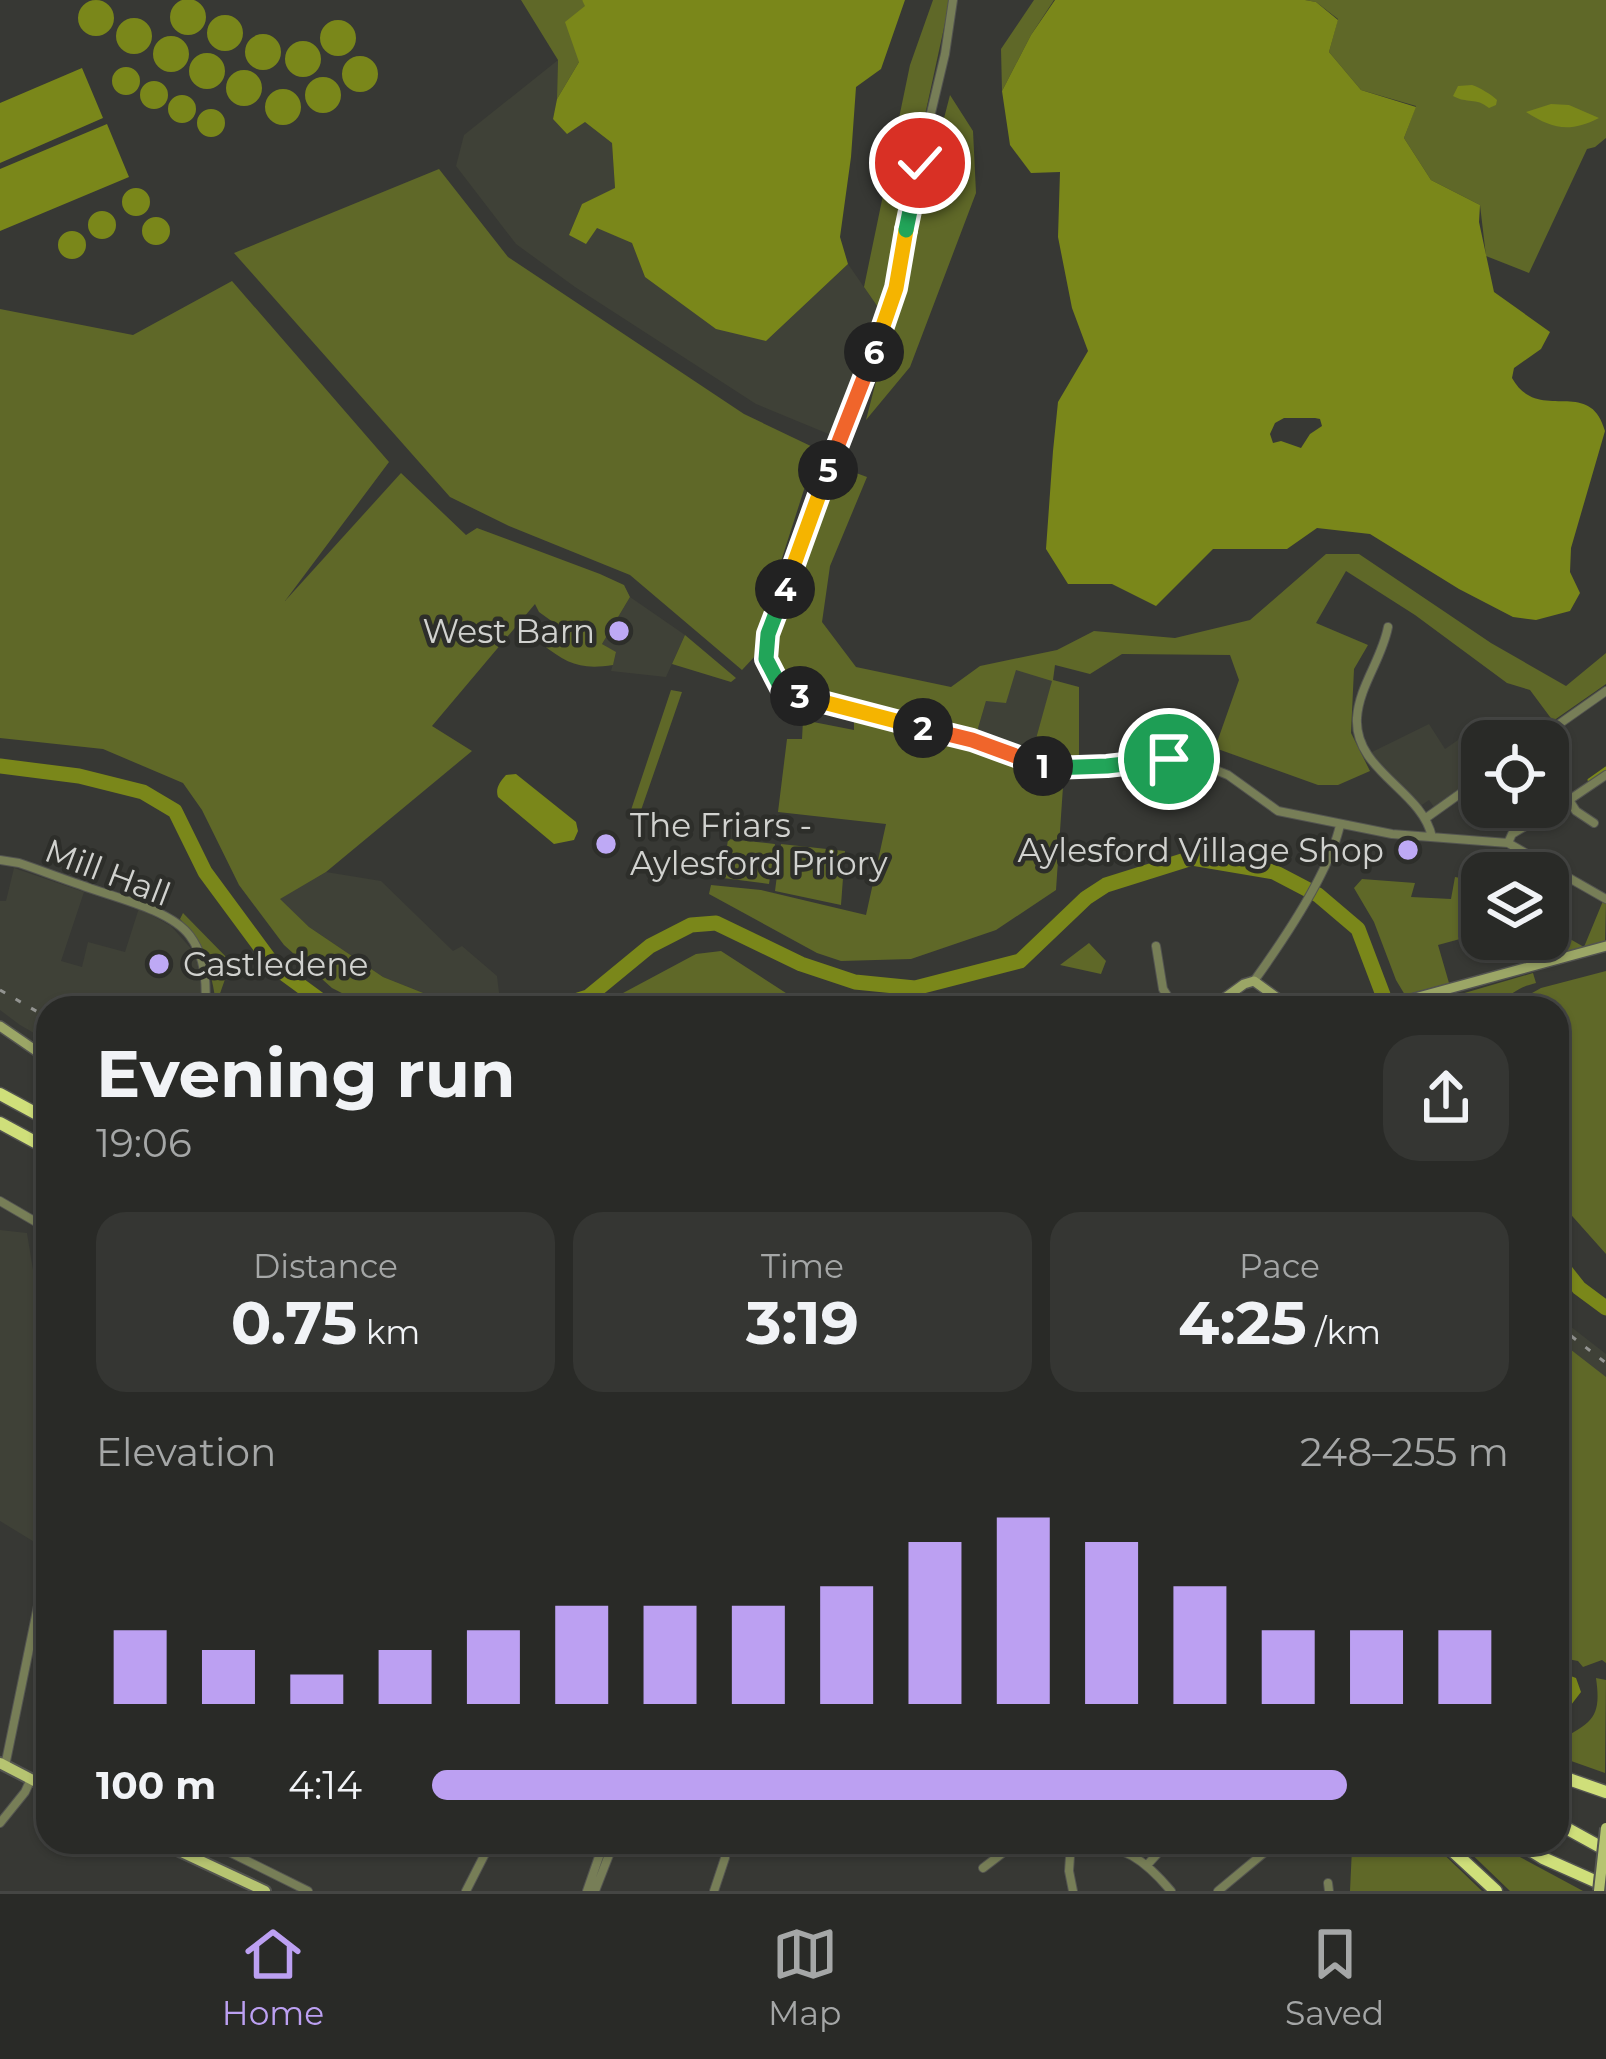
<!DOCTYPE html>
<html lang="en">
<head>
<meta charset="utf-8">
<style>
  :root { --surface:#292a27; --page:#353633; --text:#f1f3f6; --muted:#a5a7a7; --line:#454644; --accent:#bca0f2 }
  body { margin:0; font-family:Montserrat,sans-serif; background:var(--page); color:var(--text); height:100vh; display:flex; flex-direction:column; font-size:45px; white-space:nowrap }
  * { box-sizing:border-box; margin:0 }
  p { font-size:39px; color:var(--muted) }
  .icon { flex:none; width:66px; height:66px; fill:none; stroke:currentColor; stroke-width:2; stroke-linecap:round; stroke-linejoin:round }
  .map { position:relative; flex:1; overflow:hidden }
  .panel { position:absolute; left:36px; top:996px; width:1533px; height:858px; display:flex; flex-direction:column; background:var(--surface); border-radius:36px; box-shadow:0 3px 9px #0004,0 0 0 3px var(--line) }
  .panel>* { flex:none }
  .controls { position:absolute; left:1461px; top:720px; display:grid; gap:24px }
  .controls a { display:grid; place-items:center; width:108px; height:108px; border-radius:24px; background:var(--surface); box-shadow:0 3px 9px #0004,0 0 0 3px var(--line); font-size:60px }
  .pin { position:absolute; display:grid; place-items:center; width:102px; height:102px; color:#fff; margin:-51px; border:6px solid #fff; border-radius:50%; box-shadow:0 3px 12px #0007 }
  .km { position:absolute; width:60px; height:60px; margin:-30px; border-radius:50%; background:#222; color:#fff; font-size:33px; line-height:60px; text-align:center }
  .round { display:grid; place-items:center; flex:none; width:126px; height:126px; border-radius:36px; background:var(--page) }
  .summary { display:flex; align-items:center; justify-content:space-between; height:204px; padding:0 60px }
  h1 { font-size:66px; font-weight:700; line-height:90px }
  .stats { display:grid; grid-template-columns:repeat(3,1fr); gap:18px; height:204px; padding:12px 60px }
  .stats div { display:grid; align-content:center; border-radius:30px; background:var(--page); text-align:center }
  .stats b { font-size:60px; font-weight:700 }
  .stats small { font-size:33px; font-weight:400 }
  .stats p { font-size:33px }
  .chart { height:336px; padding:24px 60px }
  .chart p { display:flex; justify-content:space-between }
  .chart svg { width:100%; height:216px; margin-top:12px; stroke:var(--accent); stroke-width:6 }
  ul { padding:0 60px; list-style:none; font-size:39px }
  li { display:grid; grid-template-columns:192px 144px 1fr; align-items:center; height:90px }
  li i { height:30px; border-radius:15px; background:var(--accent) }
  .tab-bar { display:flex; justify-content:space-around; align-items:center; height:168px; border-top:3px solid var(--line); background:var(--surface); font-size:33px; color:var(--muted) }
  .tab-bar a { display:grid; justify-items:center; gap:6px }
  .tab-bar .active { color:var(--accent) }
  .map>svg:first-child { display:block }
  .built { fill:#3f4137 }
  .green { fill:#5f6828 }
  .water { fill:#7a871a; fill-rule:evenodd }
  .lines { fill:none; stroke-linecap:round; stroke-linejoin:round }
  .stream { stroke:#7a871a; stroke-width:3 }
  .river { stroke:#7a871a; stroke-width:15 }
  .street-casing { stroke:#535450; stroke-width:10 }
  .secondary-casing { stroke:#535450; stroke-width:12 }
  .primary-casing { stroke:#535450; stroke-width:14 }
  .highway-casing { stroke:#535450; stroke-width:15 }
  .street { stroke:#777e57; stroke-width:8 }
  .secondary { stroke:#9ba666; stroke-width:9 }
  .primary { stroke:#b6c471; stroke-width:10 }
  .highway { stroke:#cfdf7a; stroke-width:12 }
  .rail { stroke:#929390; stroke-width:3; stroke-dasharray:6 12; stroke-linecap:butt }
  .primary-bridge-casing { stroke:#535450; stroke-width:14; stroke-linecap:butt }
  .primary-bridge { stroke:#b6c471; stroke-width:10 }
  .split-1-casing { stroke:#fff; stroke-width:24 }
  .split-2-casing { stroke:#fff; stroke-width:24 }
  .split-3-casing { stroke:#fff; stroke-width:24 }
  .split-4-casing { stroke:#fff; stroke-width:24 }
  .split-5-casing { stroke:#fff; stroke-width:24 }
  .split-6-casing { stroke:#fff; stroke-width:24 }
  .split-7-casing { stroke:#fff; stroke-width:24 }
  .split-8-casing { stroke:#fff; stroke-width:24 }
  .split-1 { stroke:#22a559; stroke-width:15 }
  .split-2 { stroke:#f0652b; stroke-width:15 }
  .split-3 { stroke:#f5b400; stroke-width:15 }
  .split-4 { stroke:#22a559; stroke-width:15 }
  .split-5 { stroke:#f5b400; stroke-width:15 }
  .split-6 { stroke:#f0652b; stroke-width:15 }
  .split-7 { stroke:#f5b400; stroke-width:15 }
  .split-8 { stroke:#22a559; stroke-width:15 }
  .poi-dot { fill:#bea9f5; stroke:#2d2e2a; stroke-width:4.5 }
  .labels { text-anchor:middle; stroke-width:9; stroke-linejoin:round; paint-order:stroke }
  .poi-label { font-size:33px; fill:#d1d2cf; stroke:#2d2e2a; text-anchor:end }
  .street-label { font-size:33px; fill:#d1d2cf; stroke:#2d2e2a }
</style>
</head>
<body>
<div class="map">
<svg width="1606" height="1891" viewBox="0 0 1606 1891">
  <rect width="100%" height="100%" fill="#373834"/>
  <path class="built" d="M558 60 557 99 553 119 584 121 612 143 615 189 582 204 569 235 597 227 632 243 645 277 766 341 848 264 882 313 831 435 756 404 575 287 516 244 456 166 464 135Z
    M630 597 685 635 666 677 611 671 616 653 602 644Z
    M1015 669 1053 680 1032 753 976 735 986 701Z
    M1429 724 1445 749 1481 724 1491 741H1482V773L1434 807 1429 800 1419 807 1370 753Z
    M14 868 84 892 61 961 82 967 88 942 125 952 139 908 171 926 194 952 201 971 205 989 201 1008H48V1041L20 1025 0 1010V901H6Z
    M326 872 381 881 453 951 462 946 497 976 500 1001 491 1008H461L383 977 309 927 279 899Z
    M0 1230 27 1233 38 1301 48 1303V1515L36 1543 0 1521Z
    M1557 1316 1606 1354V1380L1557 1342Z"/>
  <path class="green" d="M521 0H582L586 5 579 62 557 99 558 60Z
    M933 0H950L882 313 864 287 910 65Z
    M1034 0H1054L1031 35 1002 91 1001 49Z
    M1305 0H1606V138L1595 147 1587 149 1529 273 1486 256 1480 205 1431 180 1404 138 1416 106 1361 90 1329 52 1338 19 1316 2Z
    M950 95 973 131 976 193 910 367 866 420Z
    M439 169 508 257 744 414 817 449 775 580 757 654 742 670 630 575 509 526 450 497 234 253Z
    M232 281 389 462 285 601 401 473 466 535 477 528 600 574 624 585 630 597 602 644 616 652 613 665C581 670 567 664 542 644L557 625 539 612 535 604 432 726 472 751 326 872 280 899 309 927 383 977 461 1008H371L332 988 284 945 239 885 202 810 183 783 103 749 0 738V309L133 335Z
    M837 466 867 477 830 566 822 622 856 667 951 687 980 666 1057 650 1094 631 1175 638 1250 620 1326 554H1359L1491 643 1566 686 1606 653V684L1553 721 1530 690 1507 683 1415 615 1346 571 1316 623 1368 645 1354 669 1351 733 1370 771 1338 785H1318L1215 748 1239 680 1230 655 1122 654 1090 674 1055 665 1053 680 1079 687V762L1045 759 1032 753 1052 681 1016 670 1006 703 986 701 976 735 835 697 815 695 784 680 775 655 779 625Z
    M685 635 736 678 731 682 672 664Z
    M671 690 682 692 639 816 630 813Z
    M854 716 1042 772H1064L1056 890 996 930 911 959 841 961 817 953 709 894 711 885 761 890 866 915 886 824 778 812 787 739H802L803 720 854 730Z
    M728 839 775 844 769 884 723 878Z
    M781 844 845 851 841 905 775 891Z
    M1455 877 1477 881 1482 892V933L1438 945 1449 983 1405 995 1396 980 1374 922 1354 888 1362 879 1415 883 1411 897 1451 899Z
    M1603 901 1606 903 1605 942 1563 952 1561 947 1537 939H1548V917L1570 939 1584 947Z
    M183 913 231 962 216 1005C212 970 203 945 180 919Z
    M1089 943 1106 961 1101 974 1060 965Z
    M721 951 809 1008H595L696 954Z
    M1606 971V1254L1557 1199V1008H1505L1541 988Z
    M1533 973 1536 983C1516 988 1515 993 1499 1002 1483 1011 1463 1008 1446 1008L1444 999Z
    M1557 1339 1606 1377V1663L1602 1660 1583 1667 1578 1661 1557 1657V1628H1564L1557 1626Z
    M1596 1678 1606 1680 1605 1773 1557 1756V1742C1591 1722 1602 1720 1596 1678Z
    M1355 1842H1431L1482 1891H1350L1352 1848Z
    M1459 1842H1492L1583 1891H1510Z"/>
  <path class="water" d="M170 17a18 18 0 1 1 36 0a18 18 0 1 1-36 0Z
    M582 0H905L881 69 856 87 851 157 840 237 848 264 766 341 716 329 645 277 632 243 597 228 586 244 569 235 582 204 615 188 612 143 585 122 567 134 553 119 557 99 579 62 565 22 585 6Z
    M1055 0H1305L1316 2 1338 20 1329 52 1361 90 1416 107 1404 138 1431 180 1480 205 1479 222 1494 292 1550 332 1541 349 1514 368 1512 378C1538 425 1590 375 1605 431L1571 548 1570 572 1580 593 1570 611 1536 620 1513 617 1459 589 1370 534 1317 528 1287 549H1213L1156 606 1112 584H1068L1046 549 1053 451 1058 402 1088 351 1072 308 1058 237 1060 172 1031 173 1010 145 1002 91 1031 35ZM1284 418H1315L1320 419 1322 426 1310 434 1301 448 1281 441 1273 443 1270 434 1275 423Z
    M78 18a18 18 0 1 1 36 0a18 18 0 1 1-36 0Z
    M207 33a18 18 0 1 1 36 0a18 18 0 1 1-36 0Z
    M116 36a18 18 0 1 1 36 0a18 18 0 1 1-36 0Z
    M320 38a18 18 0 1 1 36 0a18 18 0 1 1-36 0Z
    M245 52a18 18 0 1 1 36 0a18 18 0 1 1-36 0Z
    M153 54a18 18 0 1 1 36 0a18 18 0 1 1-36 0Z
    M285 59a18 18 0 1 1 36 0a18 18 0 1 1-36 0Z
    M189 71a18 18 0 1 1 36 0a18 18 0 1 1-36 0Z
    M342 74a18 18 0 1 1 36 0a18 18 0 1 1-36 0Z
    M112 81a14 14 0 1 1 28 0a14 14 0 1 1-28 0Z
    M82 68 103 118 0 163V103Z
    M226 88a18 18 0 1 1 36 0a18 18 0 1 1-36 0Z
    M305 95a18 18 0 1 1 36 0a18 18 0 1 1-36 0Z
    M140 95a14 14 0 1 1 28 0a14 14 0 1 1-28 0Z
    M1472 85C1479 87 1492 95 1497 100L1496 105 1489 108C1476 97 1467 104 1453 96L1458 86Z
    M265 107a18 18 0 1 1 36 0a18 18 0 1 1-36 0Z
    M168 109a14 14 0 1 1 28 0a14 14 0 1 1-28 0Z
    M1551 104 1569 105 1599 118C1569 133 1553 129 1526 112Z
    M197 123a14 14 0 1 1 28 0a14 14 0 1 1-28 0Z
    M107 124 129 177 0 231V169Z
    M122 202a14 14 0 1 1 28 0a14 14 0 1 1-28 0Z
    M88 225a14 14 0 1 1 28 0a14 14 0 1 1-28 0Z
    M142 231a14 14 0 1 1 28 0a14 14 0 1 1-28 0Z
    M58 245a14 14 0 1 1 28 0a14 14 0 1 1-28 0Z
    M516 774 576 822 578 831 574 840 554 844 498 797C495 788 500 782 506 775Z
    M1557 1671 1576 1678 1581 1692 1571 1705 1558 1708Z"/>
  <g class="lines">
    <path class="stream" d="M1589 780 1606 768
      M1548 803 1549 802
      M1519 822 1541 807"/>
    <path class="river" d="M0 766 79 776 143 792 175 811 205 872 275 967 331 1008
      M553 1008 588 997 650 946 691 925 716 923 801 964 855 982 915 988 1020 961 1086 898 1106 885 1192 858 1274 872 1318 895 1358 929 1388 1008
      M1557 1260 1579 1288 1606 1308"/>
    <defs>
      <path id="street" d="M953 0 945 54 910 201 890 311 845 424 768 634 766 659 781 688 819 703 972 740 1051 768 1107 766 1169 759 1198 763 1228 775 1278 811 1392 834 1508 843 1606 899
        M1388 627C1382 659 1359 686 1357 718 1354 771 1422 790 1432 837
        M1535 741 1606 691
        M1569 800 1576 811 1594 823
        M1426 818 1482 778
        M1508 843 1512 834 1569 800 1606 775
        M0 860 19 863C40 870 60 878 81 885 112 897 170 909 190 936 205 956 207 984 205 1008
        M1156 946 1163 989 1175 1008
        M1254 981C1282 942 1330 871 1340 825
        M0 1201 48 1229
        M5 1766 48 1557
        M0 1823 25 1792 31 1779
        M209 1842 308 1891
        M1071 1842 1069 1871 1073 1891
        M1082 1842C1124 1845 1145 1860 1171 1891
        M1148 1864 1168 1842
        M983 1868 1017 1842
        M1328 1883 1329 1891
        M466 1891 491 1842
        M587 1891 604 1842
        M595 1891 614 1842
        M714 1891 725 1858 726 1842
        M1218 1891 1277 1842"/>
      <path id="secondary" d="M1211 1008 1244 984 1254 981 1291 1008
        M1378 1008 1606 946
        M0 1026 48 1059"/>
      <path id="primary" d="M0 1763 48 1788
        M160 1842 265 1891"/>
      <path id="highway" d="M0 1094 48 1120
        M0 1123 48 1149
        M1557 1775 1606 1792
        M1557 1823 1606 1850
        M1443 1842 1496 1891
        M1517 1842 1543 1858 1606 1886"/>
    </defs>
    <use href="#street" class="street-casing"/>
    <use href="#secondary" class="secondary-casing"/>
    <use href="#primary" class="primary-casing"/>
    <use href="#highway" class="highway-casing"/>
    <use href="#street" class="street"/>
    <use href="#secondary" class="secondary"/>
    <use href="#primary" class="primary"/>
    <use href="#highway" class="highway"/>
    <path class="rail" d="M0 990 48 1018
      M1557 1325 1606 1363"/>
    <defs>
      <path id="primary-bridge" d="M1599 1891 1606 1828"/>
    </defs>
    <use href="#primary-bridge" class="primary-bridge-casing"/>
    <use href="#primary-bridge" class="primary-bridge"/>
  </g>
  <g class="lines">
    <defs>
      <path id="split-1" d="M1043 766 1051 768 1107 766 1169 759"/>
      <path id="split-2" d="M923 728 972 740 1043 766"/>
      <path id="split-3" d="M800 696 923 728"/>
      <path id="split-4" d="M785 589 768 634 766 659 781 688 800 696"/>
      <path id="split-5" d="M785 589 828 470"/>
      <path id="split-6" d="M828 470 874 352"/>
      <path id="split-7" d="M874 352 896 288 906 230"/>
      <path id="split-8" d="M906 230 920 163"/>
    </defs>
    <use href="#split-1" class="split-1-casing"/>
    <use href="#split-2" class="split-2-casing"/>
    <use href="#split-3" class="split-3-casing"/>
    <use href="#split-4" class="split-4-casing"/>
    <use href="#split-5" class="split-5-casing"/>
    <use href="#split-6" class="split-6-casing"/>
    <use href="#split-7" class="split-7-casing"/>
    <use href="#split-8" class="split-8-casing"/>
    <use href="#split-1" class="split-1"/>
    <use href="#split-2" class="split-2"/>
    <use href="#split-3" class="split-3"/>
    <use href="#split-4" class="split-4"/>
    <use href="#split-5" class="split-5"/>
    <use href="#split-6" class="split-6"/>
    <use href="#split-7" class="split-7"/>
    <use href="#split-8" class="split-8"/>
  </g>
  <g class="poi-dot">
    <circle cx="619" cy="631" r="12"/>
    <circle cx="606" cy="844" r="12"/>
    <circle cx="1408" cy="850" r="12"/>
    <circle cx="159" cy="964" r="12"/>
  </g>
  <g class="labels">
    <g class="poi-label">
      <text x="595" y="643">West Barn</text>
      <text x="630" y="837" text-anchor="start">The Friars -<tspan x="630" dy="38">Aylesford Priory</tspan></text>
      <text x="1384" y="862">Aylesford Village Shop</text>
      <text x="183" y="976" text-anchor="start">Castledene</text>
    </g>
    <g class="street-label">
      <text transform="translate(108 872) rotate(21)" y="12">Mill Hall</text>
    </g>
  </g>
</svg>
<div class="controls">
<a><svg class="icon" aria-label="locate" viewBox="0 0 24 24"><circle cx="12" cy="12" r="6"/><path d="M12 2v4M12 18v4M2 12h4M18 12h4"/></svg></a>
<a><svg class="icon" aria-label="layers" viewBox="0 0 24 24"><path d="M12 4l9 5-9 5-9-5zM3 14l9 5 9-5"/></svg></a>
</div>
<div class="pin" style="left:1169px;top:759px;background:#1e9e55"><svg class="icon" aria-label="arrive" viewBox="0 0 24 24"><path d="M6 21V4h12l-3 4 3 4H6"/></svg></div>
<div class="pin" style="left:920px;top:163px;background:#d93025"><svg class="icon" aria-label="check" viewBox="0 0 24 24"><path d="M5 12l5 5 9-10"/></svg></div>
<b class="km" style="left:1043px;top:766px">1</b>
<b class="km" style="left:923px;top:728px">2</b>
<b class="km" style="left:800px;top:696px">3</b>
<b class="km" style="left:785px;top:589px">4</b>
<b class="km" style="left:828px;top:470px">5</b>
<b class="km" style="left:874px;top:352px">6</b>
<section class="panel">
<div class="summary"><div><h1>Evening run</h1><p>19:06</p></div><a class="round"><svg class="icon" aria-label="share" viewBox="0 0 24 24"><path d="M12 15V3M7 8l5-5 5 5M5 13v7h14v-7"/></svg></a></div>
<div class="stats">
<div><p>Distance</p><b>0.75<small> km</small></b></div>
<div><p>Time</p><b>3:19</b></div>
<div><p>Pace</p><b>4:25<small> /km</small></b></div>
</div>
<div class="chart"><p><span>Elevation</span>248–255 m</p>
<svg viewBox="0 0 160 44" preserveAspectRatio="none"><path d="M5 44V29M15 44V33M25 44V38M35 44V33M45 44V29M55 44V24M65 44V24M75 44V24M85 44V20M95 44V11M105 44V6M115 44V11M125 44V20M135 44V29M145 44V29M155 44V29"/></svg>
</div>
<ul>
<li><b>100 m</b>4:14<i style="width:85%"></i></li>
</ul>
</section>
</div>
<nav class="tab-bar">
<a class="active"><svg class="icon" aria-label="home" viewBox="0 0 24 24"><path d="M3 11l9-7 9 7M6 9v11h12V9"/></svg>Home</a>
<a><svg class="icon" aria-label="map" viewBox="0 0 24 24"><path d="M3 6l6-2 6 2 6-2v14l-6 2-6-2-6 2zM9 4v14M15 6v14"/></svg>Map</a>
<a><svg class="icon" aria-label="saved" viewBox="0 0 24 24"><path d="M7 4h10v16l-5-4-5 4z"/></svg>Saved</a>
</nav>
</body>
</html>
